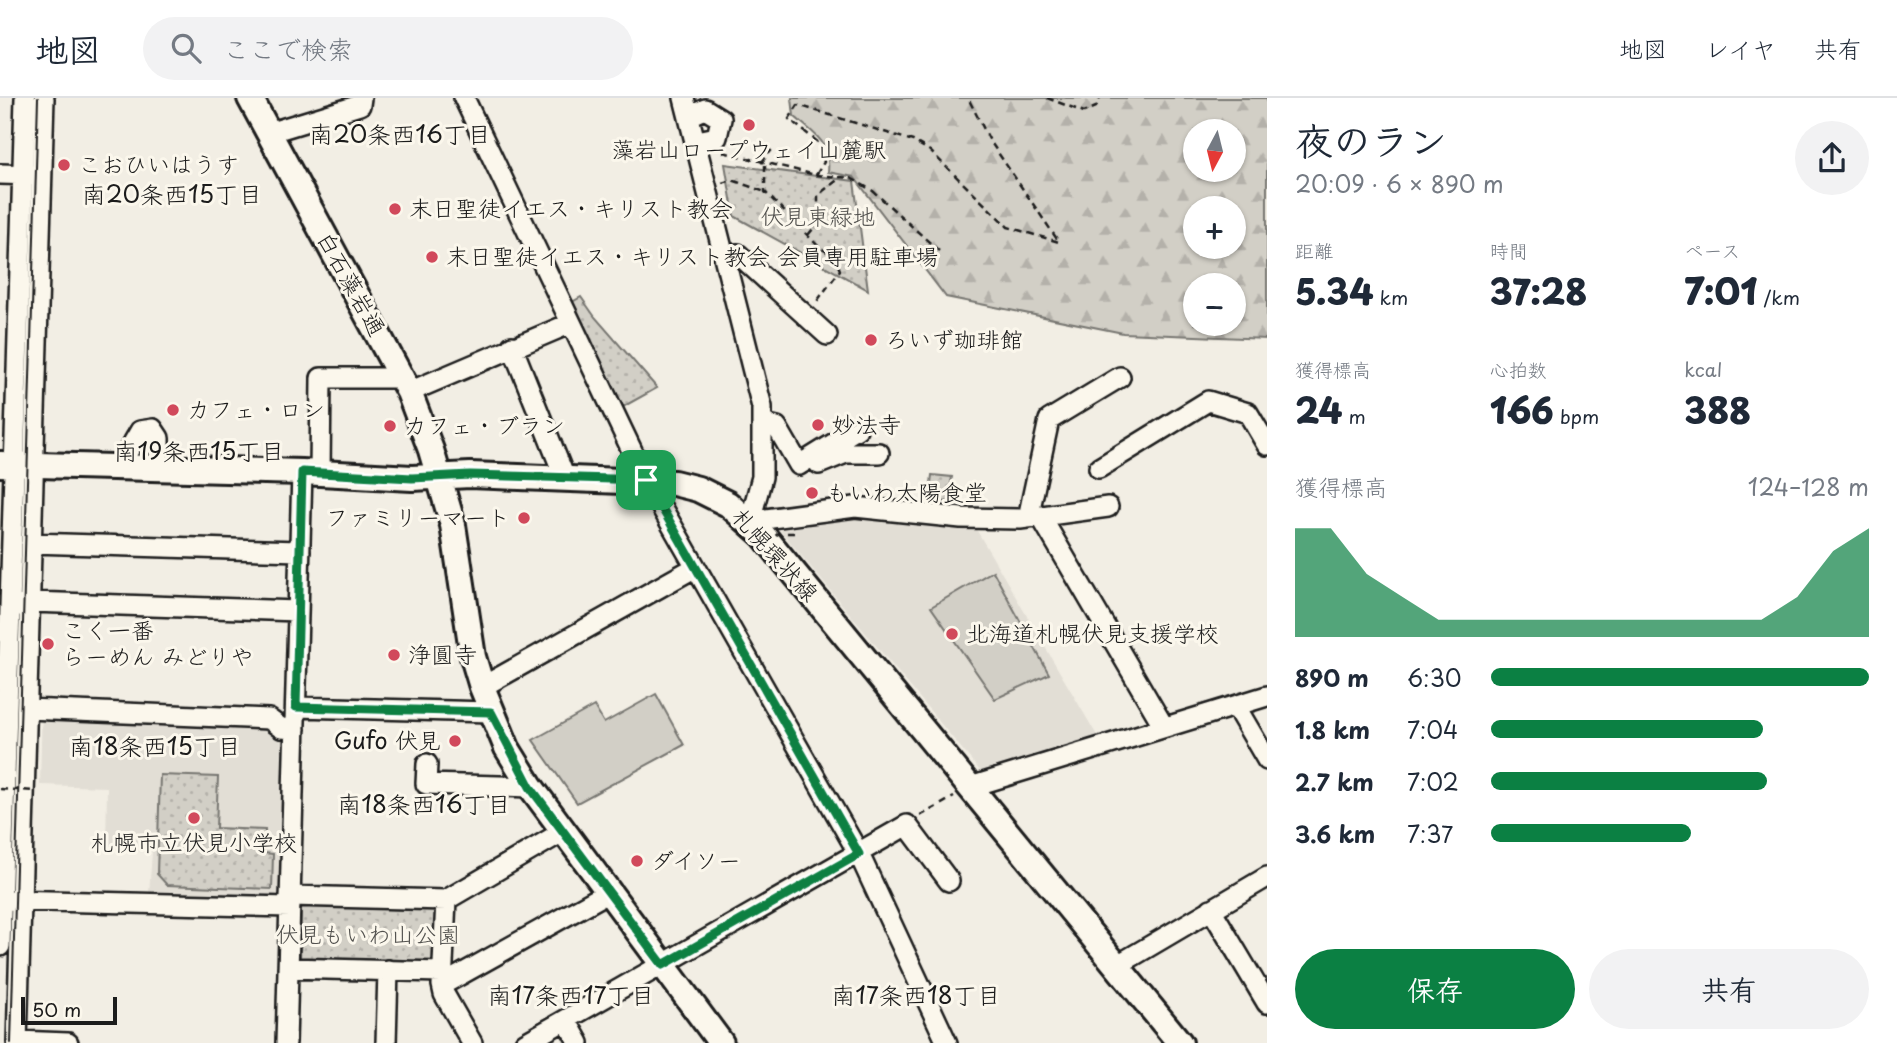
<!DOCTYPE html>
<html lang="ja">
<head>
<meta charset="utf-8">
<style>
  :root { --surface:#fff; --page:#f2f2f3; --text:#1f2937; --muted:#747a83; --line:#e0e1e3; --accent:#0b8043 }
  body { margin:0; font-family:"Playpen Sans","Klee One",sans-serif; background:var(--page); color:var(--text); height:100vh; display:flex; flex-direction:column; font-size:26px; white-space:nowrap }
  * { box-sizing:border-box; margin:0 }
  p { font-size:23px; color:var(--muted) }
  .icon { flex:none; width:38px; height:38px; fill:none; stroke:currentColor; stroke-width:2; stroke-linecap:round; stroke-linejoin:round }
  .map { position:relative; flex:1; overflow:hidden }
  .drawer { display:flex; flex-direction:column; background:var(--surface); width:630px }
  .drawer>* { flex:none }
  .needle { width:46px; rotate:187deg }
  .buttons { position:absolute; left:1183px; top:21px; display:grid; gap:14px }
  .buttons a { display:grid; place-items:center; width:63px; height:63px; border-radius:50%; background:var(--surface); box-shadow:0 2px 5px #0004; font-size:35px }
  .scale { position:absolute; left:21px; bottom:18px; width:96px; box-sizing:border-box; padding-left:7px; border:4px solid #1c1c1c; border-top:0; font-size:19px; line-height:24px; white-space:nowrap; color:#1c1c1c; -webkit-text-stroke:5px #fbf7ec; paint-order:stroke }
  .pin { position:absolute; display:grid; place-items:center; width:60px; height:60px; color:#fff; margin:-30px; border-radius:14px; box-shadow:0 4px 10px #0006 }
  .round { display:grid; place-items:center; flex:none; width:74px; height:74px; border-radius:37px; background:var(--page) }
  .overview { display:flex; align-items:center; justify-content:space-between; height:119px; padding:0 28px }
  h1 { font-size:38px; font-weight:800; line-height:52px }
  .metrics { display:grid; grid-template-columns:repeat(3,1fr); gap:10px; height:119px; padding:7px 28px }
  .metrics div { display:grid; align-content:center }
  .metrics b { font-size:35px; font-weight:800 }
  .metrics small { font-size:19px; font-weight:400 }
  .metrics p { font-size:19px }
  .chart { height:196px; padding:14px 28px }
  .chart p { display:flex; justify-content:space-between }
  .chart svg { width:100%; height:126px; margin-top:7px; fill:var(--accent); opacity:.7 }
  .primary-button { display:flex; gap:14px; margin-top:auto; padding:14px 28px }
  .primary-button a { flex:1; height:80px; border-radius:42px; background:var(--accent); color:#fff; font-size:28px; font-weight:800; line-height:80px; text-align:center }
  .primary-button a+a { background:var(--page); color:var(--text) }
  ul { padding:0 28px; list-style:none; font-size:23px }
  li { display:grid; grid-template-columns:112px 84px 1fr; align-items:center; height:52px }
  li i { height:18px; border-radius:9px; background:var(--accent) }
  header { display:flex; align-items:center; gap:42px; box-sizing:border-box; height:98px; padding:0 35px; background:var(--surface); border-bottom:2px solid var(--line) }
  header strong { font-size:33px }
  nav { display:flex; gap:38px; margin-inline-start:auto; font-size:24px }
  .search { width:490px; height:63px; background:var(--page); display:flex; align-items:center; gap:18px; box-sizing:border-box; padding:0 24px; border-radius:38px; color:var(--muted); font-size:26px }
  main { display:flex; flex:1; min-height:0 }
  .map>svg:first-child { display:block }
  .built { fill:#e2ded5 }
  .green { fill:#d2cfc6; stroke:#777671; stroke-width:2 }
  .forest { fill:url(#forest-firs); stroke:#777671; stroke-width:2; fill-rule:evenodd }
  .park { fill:url(#park-dots); stroke:#777671; stroke-width:2 }
  .lines { fill:none; stroke-linecap:round; stroke-linejoin:round }
  .minor-casing { stroke:#1c1c1c; stroke-width:24 }
  .major-casing { stroke:#1c1c1c; stroke-width:30 }
  .path { stroke:#1c1c1c; stroke-width:2.5; stroke-dasharray:7 5; stroke-linecap:butt }
  .minor { stroke:#fbf7ec; stroke-width:19 }
  .major { stroke:#fbf7ec; stroke-width:24 }
  .tram { stroke:#1c1c1c; stroke-width:2 }
  .path-bridge { stroke:#1c1c1c; stroke-width:2.5; stroke-dasharray:7 5; stroke-linecap:butt }
  .route-casing { stroke:#fff; stroke-width:14 }
  .route { stroke:#0b8043; stroke-width:9 }
  .poi-dot { fill:#d1495b; stroke:#fbf7ec; stroke-width:2.5 }
  .labels { text-anchor:middle; stroke-width:6; stroke-linejoin:round; paint-order:stroke }
  .poi-label { font-size:23px; fill:#1c1c1c; stroke:#fbf7ec; text-anchor:start }
  .park-label { font-size:23px; fill:#53524f; stroke:#fbf7ec }
  .street-label { font-size:23px; fill:#1c1c1c; stroke:#fbf7ec }
  .neighbourhood-label { font-size:24px; fill:#1c1c1c; stroke:#fbf7ec }
</style>
</head>
<body>
<header>
<strong>地図</strong>
<div class="search"><svg class="icon" aria-label="search" viewBox="0 0 24 24"><circle cx="10" cy="10" r="6"/><path d="M15 15l6 6"/></svg>ここで検索</div>
<nav><a>地図</a><a>レイヤ</a><a>共有</a></nav>
</header>
<main>
<div class="map">
<svg width="1267" height="945" viewBox="0 0 1267 945">
  <defs>
    <pattern id="forest-firs" width="22" height="20" patternUnits="userSpaceOnUse" patternTransform="scale(1.75)"><rect width="22" height="20" fill="#d2cfc6"/><path d="M5 1l3.5 6h-7zM16 11l3.5 6h-7z" fill="#b4b1aa"/></pattern>
    <pattern id="park-dots" width="8" height="8" patternUnits="userSpaceOnUse" patternTransform="scale(1.75)"><rect width="8" height="8" fill="#d2cfc6"/><path d="M2 2h.1M6 6h.1" fill="none" stroke="#b4b1aa" stroke-width="1.8" stroke-linecap="round"/></pattern>
  </defs>
  <rect width="100%" height="100%" fill="#f2eee4"/>
  <filter id="ink" filterUnits="userSpaceOnUse"><feTurbulence type="fractalNoise" baseFrequency=".0143" numOctaves="2"/><feDisplacementMap in="SourceGraphic" scale="14" xChannelSelector="R" yChannelSelector="G"/><feConvolveMatrix kernelMatrix="1 2 1 2 8 2 1 2 1" color-interpolation-filters="sRGB"/></filter>
  <g filter="url(#ink)">
    <path class="built" d="M852 418 973 426 1099 641 981 674 780 432Z
      M42 606 285 613 279 800 149 796 152 754 106 751 107 689 40 687Z"/>
    <path class="green" d="M993 473 1049 576 995 601 931 509Z
      M656 596 684 647 577 705 533 642 594 608 604 625Z"/>
    <path class="forest" d="M792 0H1267V241L1123 235 946 199 854 79 828 74C831 43 816 38 794 18ZM1195 33H1234V72H1195ZM1195 110H1234V149H1195ZM1195 187H1234V226H1195Z"/>
    <path class="park" d="M725 66 854 83 868 192 734 118Z
      M581 199 595 219 657 290 619 311 567 207Z
      M932 377 952 379 948 404 929 402Z
      M160 677 218 679 216 730 265 732 264 755 273 756 272 791 167 787 157 776Z
      M305 806 433 810 437 814 436 863 432 867 300 863 301 810Z"/>
    <g class="lines">
      <defs>
        <path id="minor" d="M464 0 646 382 859 756 947 945
          M684 0 762 309V379L750 423 855 409 961 420 1020 421 1108 409
          M690 18 705 11 721 21 717 39 697 43
          M268 35 360 7 361 0
          M0 76 34 77
          M725 157 738 156 827 237
          M512 248 565 380
          M409 294 569 226
          M764 326 777 329 799 367 857 331
          M816 361 819 366 846 355H879
          M119 369 140 333 153 331 159 340V370
          M1099 370 1208 303 1248 315 1267 347
          M320 375 321 280H402
          M1041 419 1164 629
          M1028 420 1049 322 1120 279
          M31 445 300 453
          M20 508 30 504 298 513
          M482 589 694 470
          M296 609 491 614
          M1236 609 1267 662
          M27 611 269 621 281 630 295 631
          M427 666 426 686 531 689
          M970 689 1267 598
          M290 798 446 802 564 733
          M7 802 290 809
          M446 802 442 887 444 896 472 945
          M1211 811 1267 905
          M0 848 25 0
          M1116 868 1267 779
          M288 870 441 874
          M442 887 609 794
          M566 922 579 945
          M17 943 68 945
          M17 945 44 0
          M286 945 302 374
          M386 945 388 872
          M525 945 907 727 949 783"/>
        <path id="major" d="M250 0 409 294 431 352 453 427 473 559 482 589 507 650 531 689 721 945
          M0 366 302 374 412 380 470 377 674 385 698 391 728 406 763 437 1180 945"/>
      </defs>
      <use href="#minor" class="minor-casing"/>
      <use href="#major" class="major-casing"/>
      <path class="path" d="M1047 0 1084 14 1096 9 1100 0
        M723 54 816 77 824 64 819 45 789 21 798 7 913 43 930 53 1008 129 1059 144 990 43 968 0
        M761 65 771 53 767 50
        M765 67V94L819 149 835 159 840 172 815 206
        M815 77 851 80 873 93 939 153
        M722 85 732 82 765 94
        M808 137 818 125V97L840 80
        M787 435H795
        M920 718 954 699"/>
      <use href="#minor" class="minor"/>
      <use href="#major" class="major"/>
      <path class="tram" d="M11 945 38 0"/>
      <path class="path-bridge" d="M757 453 779 435
        M0 691 36 693"/>
    </g>
  </g>
  <g class="lines" filter="url(#ink)">
    <defs>
      <path id="route" d="M302 374 412 380 470 377 646 382 859 756 663 867 530 689 491 614 296 609Z"/>
    </defs>
    <use href="#route" class="route-casing"/>
    <use href="#route" class="route"/>
  </g>
  <g class="poi-dot">
    <circle cx="749" cy="27" r="7"/>
    <circle cx="64" cy="67" r="7"/>
    <circle cx="395" cy="111" r="7"/>
    <circle cx="432" cy="159" r="7"/>
    <circle cx="871" cy="242" r="7"/>
    <circle cx="173" cy="312" r="7"/>
    <circle cx="818" cy="327" r="7"/>
    <circle cx="390" cy="328" r="7"/>
    <circle cx="812" cy="395" r="7"/>
    <circle cx="524" cy="420" r="7"/>
    <circle cx="952" cy="536" r="7"/>
    <circle cx="48" cy="546" r="7"/>
    <circle cx="394" cy="557" r="7"/>
    <circle cx="455" cy="643" r="7"/>
    <circle cx="194" cy="720" r="7"/>
    <circle cx="637" cy="763" r="7"/>
  </g>
  <g class="labels">
    <g class="poi-label">
      <text x="749" y="60" text-anchor="middle">藻岩山ロープウェイ山麓駅</text>
      <text x="78" y="75">こおひいはうす</text>
      <text x="409" y="119">末日聖徒イエス・キリスト教会</text>
      <text x="446" y="167">末日聖徒イエス・キリスト教会 会員専用駐車場</text>
      <text x="885" y="250">ろいず珈琲館</text>
      <text x="187" y="320">カフェ・ロン</text>
      <text x="832" y="335">妙法寺</text>
      <text x="404" y="336">カフェ・ブラン</text>
      <text x="826" y="403">もいわ太陽食堂</text>
      <text x="510" y="428" text-anchor="end">ファミリーマート</text>
      <text x="62" y="541">こく一番<tspan x="62" dy="26">らーめん みどりや</tspan></text>
      <text x="966" y="544">北海道札幌伏見支援学校</text>
      <text x="408" y="565">浄圓寺</text>
      <text x="441" y="651" text-anchor="end">Gufo 伏見</text>
      <text x="194" y="753" text-anchor="middle">札幌市立伏見小学校</text>
      <text x="651" y="771">ダイソー</text>
    </g>
    <g class="park-label">
      <text x="818" y="127">伏見東緑地</text>
      <text x="368" y="845">伏見もいわ山公園</text>
    </g>
    <g class="street-label">
      <text transform="translate(351 186) rotate(61)" y="8">白石藻岩通</text>
      <text transform="translate(775 457) rotate(48)" y="8">札幌環状線</text>
    </g>
    <g class="neighbourhood-label">
      <text x="400" y="45">南20条西16丁目</text>
      <text x="172" y="105">南20条西15丁目</text>
      <text x="199" y="362">南19条西15丁目</text>
      <text x="155" y="657">南18条西15丁目</text>
      <text x="424" y="715">南18条西16丁目</text>
      <text x="571" y="906">南17条西17丁目</text>
      <text x="916" y="906">南17条西18丁目</text>
    </g>
  </g>
</svg>
<div class="buttons">
<a><svg class="needle" viewBox="-14 -14 28 28"><path d="M0-13l5 13h-10z" fill="#e53935"/><path d="M0 13l5-13h-10z" fill="#747a83"/></svg></a>
<a>+</a>
<a>−</a>
</div>
<div class="scale">50 m</div>
<div class="pin" style="left:646px;top:382px;background:#1e9e55"><svg class="icon" aria-label="arrive" viewBox="0 0 24 24"><path d="M6 21V4h12l-3 4 3 4H6"/></svg></div>
</div>
<section class="drawer">
<div class="overview"><div><h1>夜のラン</h1><p>20:09 · 6 × 890 m</p></div><a class="round"><svg class="icon" aria-label="share" viewBox="0 0 24 24"><path d="M12 15V3M7 8l5-5 5 5M5 13v7h14v-7"/></svg></a></div>
<div class="metrics">
<div><p>距離</p><b>5.34<small> km</small></b></div>
<div><p>時間</p><b>37:28</b></div>
<div><p>ペース</p><b>7:01<small> /km</small></b></div>
</div>
<div class="metrics">
<div><p>獲得標高</p><b>24<small> m</small></b></div>
<div><p>心拍数</p><b>166<small> bpm</small></b></div>
<div><p>kcal</p><b>388</b></div>
</div>
<div class="chart"><p><span>獲得標高</span>124–128 m</p>
<svg viewBox="0 0 160 44" preserveAspectRatio="none"><path d="M0 44V6L10 6L20 22L30 30L40 38L50 38L60 38L70 38L80 38L90 38L100 38L110 38L120 38L130 38L140 30L150 14L160 6V44z"/></svg>
</div>
<ul>
<li><b>890 m</b>6:30<i style="width:100%"></i></li>
<li><b>1.8 km</b>7:04<i style="width:72%"></i></li>
<li><b>2.7 km</b>7:02<i style="width:73%"></i></li>
<li><b>3.6 km</b>7:37<i style="width:53%"></i></li>
</ul>
<div class="primary-button"><a>保存</a><a>共有</a></div>
</section>
</main>
</body>
</html>
